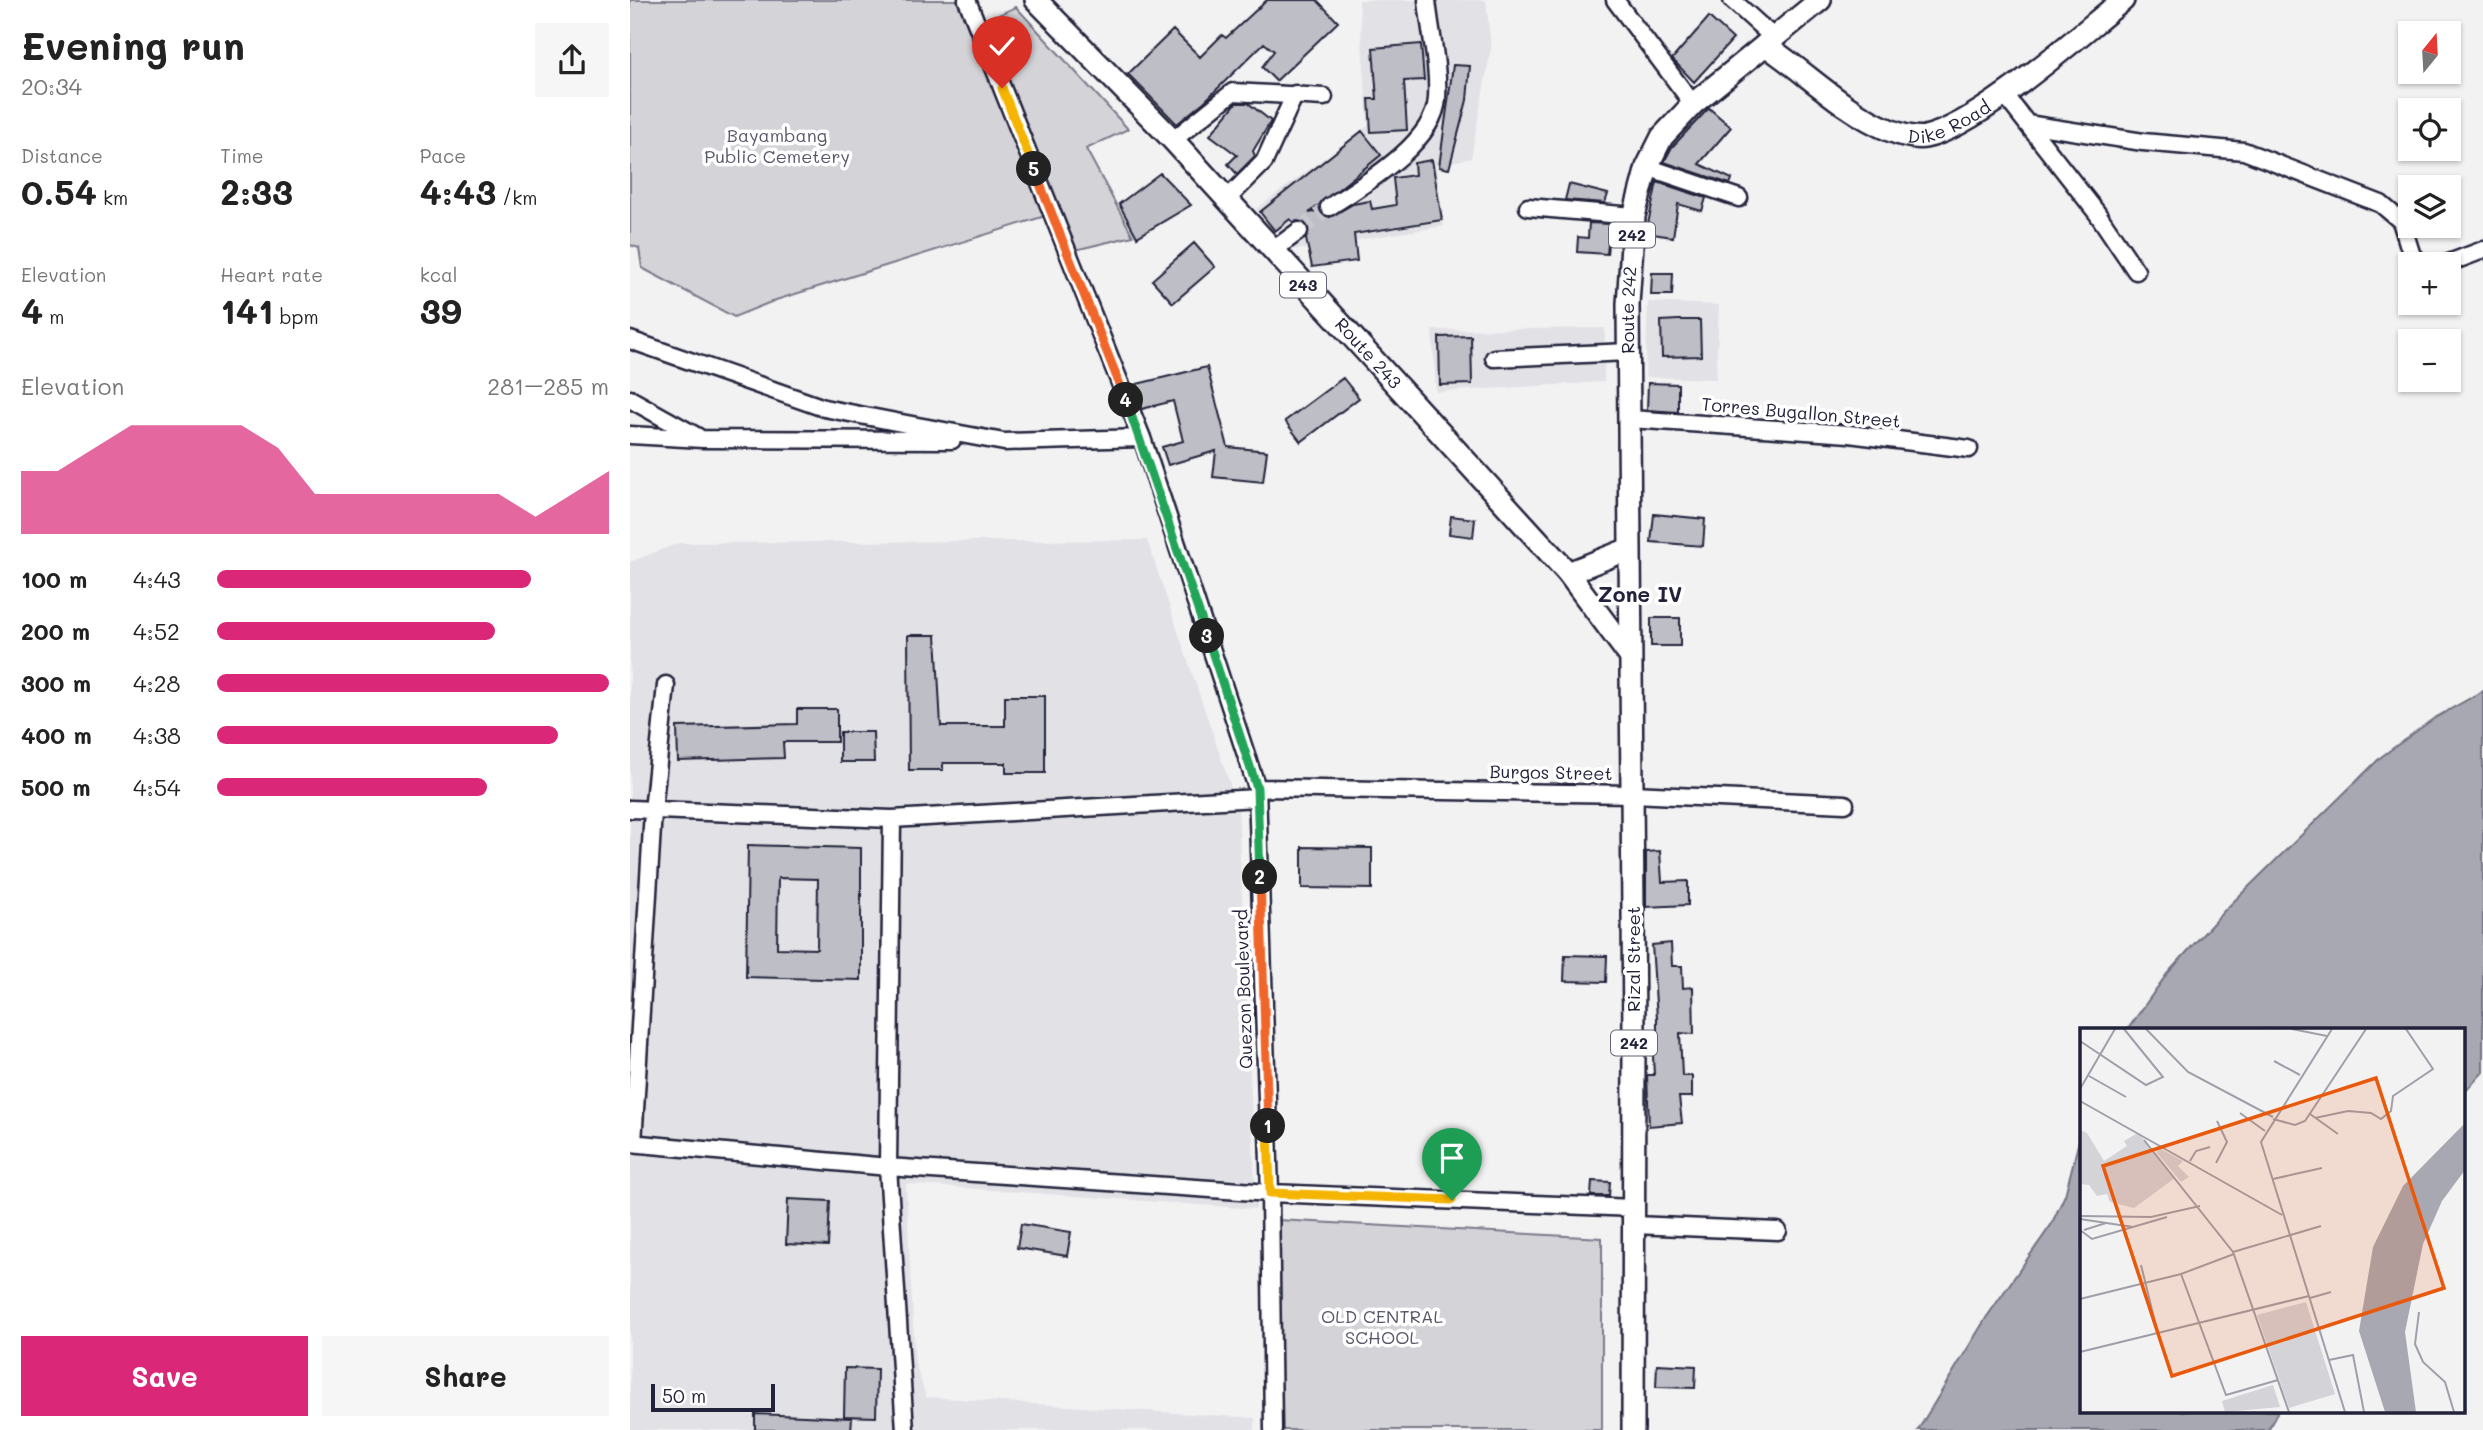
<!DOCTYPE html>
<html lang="en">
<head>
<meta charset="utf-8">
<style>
  :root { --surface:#fff; --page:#f6f6f6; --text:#222; --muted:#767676; --accent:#db2777 }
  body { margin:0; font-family:Mali,sans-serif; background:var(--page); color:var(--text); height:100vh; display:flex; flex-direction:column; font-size:26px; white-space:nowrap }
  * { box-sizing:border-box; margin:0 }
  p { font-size:23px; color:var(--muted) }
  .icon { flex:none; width:38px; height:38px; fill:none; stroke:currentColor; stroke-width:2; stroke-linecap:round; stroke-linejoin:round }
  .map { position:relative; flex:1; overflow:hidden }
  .panel { display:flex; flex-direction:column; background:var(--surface); width:630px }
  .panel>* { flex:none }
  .needle { width:46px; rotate:18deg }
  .buttons { position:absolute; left:1768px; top:21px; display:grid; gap:14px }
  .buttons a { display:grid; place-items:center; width:63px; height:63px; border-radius:0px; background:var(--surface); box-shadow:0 2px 5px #0004; font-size:35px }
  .scale { position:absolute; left:21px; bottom:18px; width:124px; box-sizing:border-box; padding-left:7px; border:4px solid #22223b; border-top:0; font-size:19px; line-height:24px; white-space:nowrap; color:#22223b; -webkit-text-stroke:5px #fff; paint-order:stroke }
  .pin { position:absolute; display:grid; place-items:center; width:60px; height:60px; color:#fff; margin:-72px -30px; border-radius:50% 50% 50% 0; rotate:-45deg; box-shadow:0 0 7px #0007 }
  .pin .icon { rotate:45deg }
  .km { position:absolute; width:35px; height:35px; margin:-18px; border-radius:50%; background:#222; color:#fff; font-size:19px; line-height:35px; text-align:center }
  .round { display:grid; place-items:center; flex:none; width:74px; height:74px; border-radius:0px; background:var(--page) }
  .headline { display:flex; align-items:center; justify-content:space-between; height:119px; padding:0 21px }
  h1 { font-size:38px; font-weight:800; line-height:52px }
  .metrics { display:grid; grid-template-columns:repeat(3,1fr); gap:10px; height:119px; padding:7px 21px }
  .metrics div { display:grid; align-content:center }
  .metrics b { font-size:35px; font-weight:800 }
  .metrics small { font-size:19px; font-weight:400 }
  .metrics p { font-size:19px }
  .chart { height:196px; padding:14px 21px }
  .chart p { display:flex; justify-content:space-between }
  .chart svg { width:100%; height:126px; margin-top:7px; fill:var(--accent); opacity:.7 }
  .primary-button { display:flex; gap:14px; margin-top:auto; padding:14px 21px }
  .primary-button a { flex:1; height:80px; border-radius:0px; background:var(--accent); color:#fff; font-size:28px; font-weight:800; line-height:80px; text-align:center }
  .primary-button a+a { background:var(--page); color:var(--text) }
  ul { padding:0 21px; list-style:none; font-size:23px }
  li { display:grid; grid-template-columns:112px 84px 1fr; align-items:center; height:52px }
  li i { height:18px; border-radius:9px; background:var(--accent) }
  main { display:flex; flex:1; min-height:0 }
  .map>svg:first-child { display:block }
  .built { fill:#e2e2e6 }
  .green { fill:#d3d3d8; stroke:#7a7a8a; stroke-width:2 }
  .water { fill:#a8a8b2; stroke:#727282; stroke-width:2 }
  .building { fill:#bebec6; stroke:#22223b; stroke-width:2; fill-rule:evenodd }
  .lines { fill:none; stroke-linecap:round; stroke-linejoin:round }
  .minor-tunnel { stroke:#c8c8ce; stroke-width:16; stroke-dasharray:16 8; stroke-linecap:butt }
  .minor-casing { stroke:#22223b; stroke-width:21 }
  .major-casing { stroke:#22223b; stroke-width:26 }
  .minor { stroke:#fff; stroke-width:16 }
  .major { stroke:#fff; stroke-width:21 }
  .split-1-casing { stroke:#fff; stroke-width:14 }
  .split-2-casing { stroke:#fff; stroke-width:14 }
  .split-3-casing { stroke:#fff; stroke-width:14 }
  .split-4-casing { stroke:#fff; stroke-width:14 }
  .split-5-casing { stroke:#fff; stroke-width:14 }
  .split-6-casing { stroke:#fff; stroke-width:14 }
  .split-1 { stroke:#f5b400; stroke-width:9 }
  .split-2 { stroke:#f0652b; stroke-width:9 }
  .split-3 { stroke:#22a559; stroke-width:9 }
  .split-4 { stroke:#22a559; stroke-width:9 }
  .split-5 { stroke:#f0652b; stroke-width:9 }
  .split-6 { stroke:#f5b400; stroke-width:9 }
  .labels { text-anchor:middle; stroke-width:7; stroke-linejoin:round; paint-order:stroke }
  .shield { fill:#fff; stroke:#646476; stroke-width:2 }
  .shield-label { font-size:16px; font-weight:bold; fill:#22223b }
  .street-label { font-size:18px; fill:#22223b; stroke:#fff }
  .park-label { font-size:18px; fill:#57576a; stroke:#fff }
  .quarter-label { font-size:21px; font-weight:bold; fill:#22223b; stroke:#fff }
  .inset-road { fill:none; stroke:#9f9fa9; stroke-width:2 }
  .view { fill:#e8590c; fill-opacity:0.15; stroke:#e8590c; stroke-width:3.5 }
  .inset-edge { fill:none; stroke:#22223b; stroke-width:3.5 }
</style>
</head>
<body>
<main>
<section class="panel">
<div class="headline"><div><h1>Evening run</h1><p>20:34</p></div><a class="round"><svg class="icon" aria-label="share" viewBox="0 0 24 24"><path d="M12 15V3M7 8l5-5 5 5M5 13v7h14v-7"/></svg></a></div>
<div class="metrics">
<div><p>Distance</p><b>0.54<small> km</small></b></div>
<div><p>Time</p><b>2:33</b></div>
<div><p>Pace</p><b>4:43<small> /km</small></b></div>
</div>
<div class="metrics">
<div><p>Elevation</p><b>4<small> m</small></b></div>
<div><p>Heart rate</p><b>141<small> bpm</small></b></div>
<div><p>kcal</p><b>39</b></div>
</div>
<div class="chart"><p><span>Elevation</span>281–285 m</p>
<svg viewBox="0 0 160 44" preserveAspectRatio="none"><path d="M0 44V22L10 22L20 14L30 6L40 6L50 6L60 6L70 14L80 30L90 30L100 30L110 30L120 30L130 30L140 38L150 30L160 22V44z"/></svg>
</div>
<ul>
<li><b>100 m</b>4:43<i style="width:80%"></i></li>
<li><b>200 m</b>4:52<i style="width:71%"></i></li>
<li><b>300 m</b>4:28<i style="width:100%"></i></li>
<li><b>400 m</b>4:38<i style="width:87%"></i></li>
<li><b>500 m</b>4:54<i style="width:69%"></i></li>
</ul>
<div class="primary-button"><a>Save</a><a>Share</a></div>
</section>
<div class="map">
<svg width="1853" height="1430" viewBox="0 0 1853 1430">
  <rect width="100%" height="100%" fill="#f2f2f3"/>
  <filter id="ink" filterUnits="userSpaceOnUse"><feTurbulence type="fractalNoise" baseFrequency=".0143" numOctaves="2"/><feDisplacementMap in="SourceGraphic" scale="14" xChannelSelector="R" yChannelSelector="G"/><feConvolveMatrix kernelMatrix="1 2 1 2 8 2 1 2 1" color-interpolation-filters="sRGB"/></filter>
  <g filter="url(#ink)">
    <path class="built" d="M729 0H856L861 48 841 158 806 165 814 226 666 250 626 209 738 126Z
      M1018 302 1089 305 1086 379 1015 377Z
      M975 328 974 382 806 392 802 330Z
      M517 540 608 808 626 1209 276 1184 285 1362 296 1397 625 1418V1430H0V562L48 543Z"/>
    <path class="green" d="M0 0H332L415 216 146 300 104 317 12 268 9 248 0 245Z
      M386 7 498 129 456 149 503 236 445 250 353 22Z
      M648 1220 972 1238V1430H651Z"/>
    <path class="water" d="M1853 691V1072L1834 1093V1029H1498L1537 974 1594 911 1751 757 1803 719Z
      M1452 1129V1411H1648L1638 1430H1288L1356 1318 1421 1225 1435 1195Z"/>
    <path class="building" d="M637 0H687L708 22 646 81 632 67 644 51 634 43 575 101 547 124 498 74 543 30 570 57 592 35 596 38Z
      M1079 17 1103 39 1064 82 1042 59Z
      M791 44 794 80 774 81 777 130 741 132 739 99H747L743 48Z
      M823 65 840 66 837 100 819 169 809 167Z
      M606 103H618L641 121 623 151 625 156 607 174 598 164 607 155 580 135Z
      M1079 108 1101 127 1069 164 1102 179 1100 184 1034 162 1042 147Z
      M732 131 751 155 679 213 689 211 700 217 723 204 740 201 742 209 766 205 763 178 785 175 784 163 802 160 812 220 724 234 727 261 682 267 676 239 679 230 677 224 668 221 663 222 660 219 645 231 630 212Z
      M530 173 561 205 507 237 489 204Z
      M1027 182 1076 198 1072 211 1048 204 1043 237 1016 233Z
      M939 184 978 194 975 203 935 200Z
      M959 223 980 224 977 254 947 252 948 237 958 238Z
      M564 243 585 267 543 303 522 280Z
      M1022 273H1043L1042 295H1021Z
      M1048 320H1070L1071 356 1032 357 1031 321Z
      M841 336 842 384 810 385 809 337Z
      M577 367 598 447 637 451 633 482 583 477 586 451 538 465 532 447 553 441 543 401 512 409 507 384Z
      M713 378 729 398 671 442 655 421Z
      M1018 383 1048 384V412L1017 410Z
      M1024 514 1075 519 1073 546 1021 542Z
      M821 516 845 519 843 537 819 534Z
      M1021 618H1050V646H1021Z
      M278 635H306L311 726H375V696H415V773H376V763H313V770H279Z
      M167 709H207V742H153L154 758 48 761 47 727 167 724Z
      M210 732H243L244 762H210Z
      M118 845 231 848V980L116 977ZM148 878 188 879 187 949 147 948Z
      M672 847 742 848V889L672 888Z
      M1030 851 1032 882 1058 881V905L1016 907V852Z
      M1041 943 1042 966H1052L1053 988 1063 987 1064 1034 1050 1033 1052 1076H1062V1097H1049L1052 1123 1019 1126 1017 1075H1024L1022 1037H1027V1018L1022 945Z
      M935 955 977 956 976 982 934 981Z
      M962 1181 980 1182 979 1196H961Z
      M158 1199 200 1201 198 1246 156 1244Z
      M391 1224 441 1232 437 1256 387 1248Z
      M1027 1364 1066 1366 1065 1388 1026 1387Z
      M215 1368 247 1369 246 1417 214 1416Z
      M125 1414 222 1418 221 1430H125Z"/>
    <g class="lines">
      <path class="minor-tunnel" d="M669 231 699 207"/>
      <defs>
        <path id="minor" d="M337 0 512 438 627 788 640 1193 643 1430
          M985 0 1063 104
          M1102 0 1144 38
          M1373 93 1467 213 1506 271
          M1397 124 1513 142 1614 151 1751 204 1771 221 1782 256 1794 264
          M543 140 603 92 694 97
          M1017 167 1109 198
          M596 200 634 162 665 94
          M699 207C733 185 805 143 807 98 809 66 800 31 797 0
          M898 207 1004 216
          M642 251 669 231
          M1816 264 1853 250
          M0 340 194 408 266 422 374 442 512 438
          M864 358 999 352
          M0 399 68 437
          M1000 419 1219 434 1339 449
          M0 435 73 439 322 440
          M627 788 1003 794 1215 804
          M0 809 262 819 627 798
          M262 819 258 1167 275 1430
          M0 1143 258 1167 640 1193 1004 1208
          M3 1143 23 811 36 685
          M1004 1225 1148 1231"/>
        <g id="major">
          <path id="s1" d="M406 0 543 140 938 573 999 655"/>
          <path id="s2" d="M1135 45C1176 72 1213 111 1259 130 1269 134 1284 139 1295 137 1348 126 1448 36 1493 0"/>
          <path d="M938 573 999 549"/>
          <path id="s3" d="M1003 1430 1004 1034 998 304 1004 216 1017 167 1032 137 1063 104 1190 0"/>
        </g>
      </defs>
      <use href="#minor" class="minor-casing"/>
      <use href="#major" class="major-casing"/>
      <use href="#minor" class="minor"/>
      <use href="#major" class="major"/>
    </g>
  </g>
  <g class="lines" filter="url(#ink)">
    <defs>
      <path id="split-1" d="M638 1126 640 1193 822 1200"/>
      <path id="split-2" d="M630 877 638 1126"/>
      <path id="split-3" d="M577 636 627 788 630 877"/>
      <path id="split-4" d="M496 400 577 636"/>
      <path id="split-5" d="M404 169 496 400"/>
      <path id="split-6" d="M372 88 404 169"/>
    </defs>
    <use href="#split-1" class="split-1-casing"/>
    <use href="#split-2" class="split-2-casing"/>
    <use href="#split-3" class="split-3-casing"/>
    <use href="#split-4" class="split-4-casing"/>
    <use href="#split-5" class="split-5-casing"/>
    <use href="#split-6" class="split-6-casing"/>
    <use href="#split-1" class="split-1"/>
    <use href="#split-2" class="split-2"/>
    <use href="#split-3" class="split-3"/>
    <use href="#split-4" class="split-4"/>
    <use href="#split-5" class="split-5"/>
    <use href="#split-6" class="split-6"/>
  </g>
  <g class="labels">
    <g class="shield">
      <rect x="979" y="222.5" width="46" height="25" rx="5"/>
      <rect x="650" y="272.5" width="46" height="25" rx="5"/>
      <rect x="981" y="1030.5" width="46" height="25" rx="5"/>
    </g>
    <g class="shield-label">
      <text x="1002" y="241">242</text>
      <text x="673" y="291">243</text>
      <text x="1004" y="1049">242</text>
    </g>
    <g class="street-label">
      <text dy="6" stroke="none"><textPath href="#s2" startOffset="215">Dike Road</textPath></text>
      <text dy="6" stroke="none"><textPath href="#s3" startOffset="1120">Route 242</textPath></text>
      <text dy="6" stroke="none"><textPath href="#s1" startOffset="485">Route 243</textPath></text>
      <text transform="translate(1171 413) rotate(5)" y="6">Torres Bugallon Street</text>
      <text transform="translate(921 773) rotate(1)" y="6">Burgos Street</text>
      <text transform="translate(1004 959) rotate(-90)" y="6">Rizal Street</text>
      <text transform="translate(614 989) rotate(-92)" y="6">Quezon Boulevard</text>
    </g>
    <g class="park-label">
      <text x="147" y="142">Bayambang<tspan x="147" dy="21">Public Cemetery</tspan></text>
      <text x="752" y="1323">OLD CENTRAL<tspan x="752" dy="21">SCHOOL</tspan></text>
    </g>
    <g class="quarter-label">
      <text x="1010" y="602">Zone IV</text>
    </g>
  </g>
  <g transform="translate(1450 1028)">
    <rect width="385" height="385" fill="#f2f2f3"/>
    <path d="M0 102 7 105 24 133 47 118 44 113 56 106 61 108 95 150 54 180 30 174 27 166 17 168 9 157 0 156ZM81 121 103 133 98 138 109 149 101 154 76 124ZM226 274 255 366 209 380 177 287ZM193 357 200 379 145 384 142 373Z" fill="#d3d3d8"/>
    <path d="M385 95V142L362 173 343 216 325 304 336 384H305L279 303 293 219 323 158Z" fill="#a8a8b2"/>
    <path class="inset-road" d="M66 1 108 44 193 89M212 1 247 8M252 1 181 114 265 384M0 13 66 57 83 49 44 1M194 33 220 47M9 48 46 69M0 61 35 1M0 73 202 187M160 85 185 103M230 86 258 106M235 90 268 83 291 85 301 91 311 83 313 68 353 41 326 1M193 91 215 97 225 93 286 1M64 112 153 224 209 384M110 133 116 123 130 119M136 135 147 114 137 93M193 151 242 140M0 188 71 189 120 178M0 191 53 199M0 202 12 211 87 189M4 202 26 195M153 224 241 198M61 237 78 306M101 246 146 367 198 352M230 270 251 264M0 271 101 246 154 226M339 284 335 316 343 334 365 354 374 384M0 324 229 268M249 332 273 327 284 384"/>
    <path class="view" d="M296 50 364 260 92 348 23 138Z"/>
    <rect width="385" height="385" class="inset-edge"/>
  </g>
</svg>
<div class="buttons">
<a><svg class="needle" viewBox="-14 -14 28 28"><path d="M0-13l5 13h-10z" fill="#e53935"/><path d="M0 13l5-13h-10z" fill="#767676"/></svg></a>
<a><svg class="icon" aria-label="locate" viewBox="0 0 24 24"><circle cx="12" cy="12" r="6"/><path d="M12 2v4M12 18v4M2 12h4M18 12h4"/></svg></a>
<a><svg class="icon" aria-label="layers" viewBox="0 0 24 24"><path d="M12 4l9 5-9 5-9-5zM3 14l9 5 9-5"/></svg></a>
<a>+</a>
<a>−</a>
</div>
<div class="scale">50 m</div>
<div class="pin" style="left:822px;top:1200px;background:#1e9e55"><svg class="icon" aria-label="arrive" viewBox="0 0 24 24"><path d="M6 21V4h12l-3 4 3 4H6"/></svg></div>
<div class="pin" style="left:372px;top:88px;background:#d93025"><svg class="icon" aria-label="check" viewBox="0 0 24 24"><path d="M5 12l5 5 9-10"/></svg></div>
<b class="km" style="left:638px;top:1126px">1</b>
<b class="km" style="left:630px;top:877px">2</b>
<b class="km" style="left:577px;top:636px">3</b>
<b class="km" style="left:496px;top:400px">4</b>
<b class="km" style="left:404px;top:169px">5</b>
</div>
</main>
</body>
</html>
